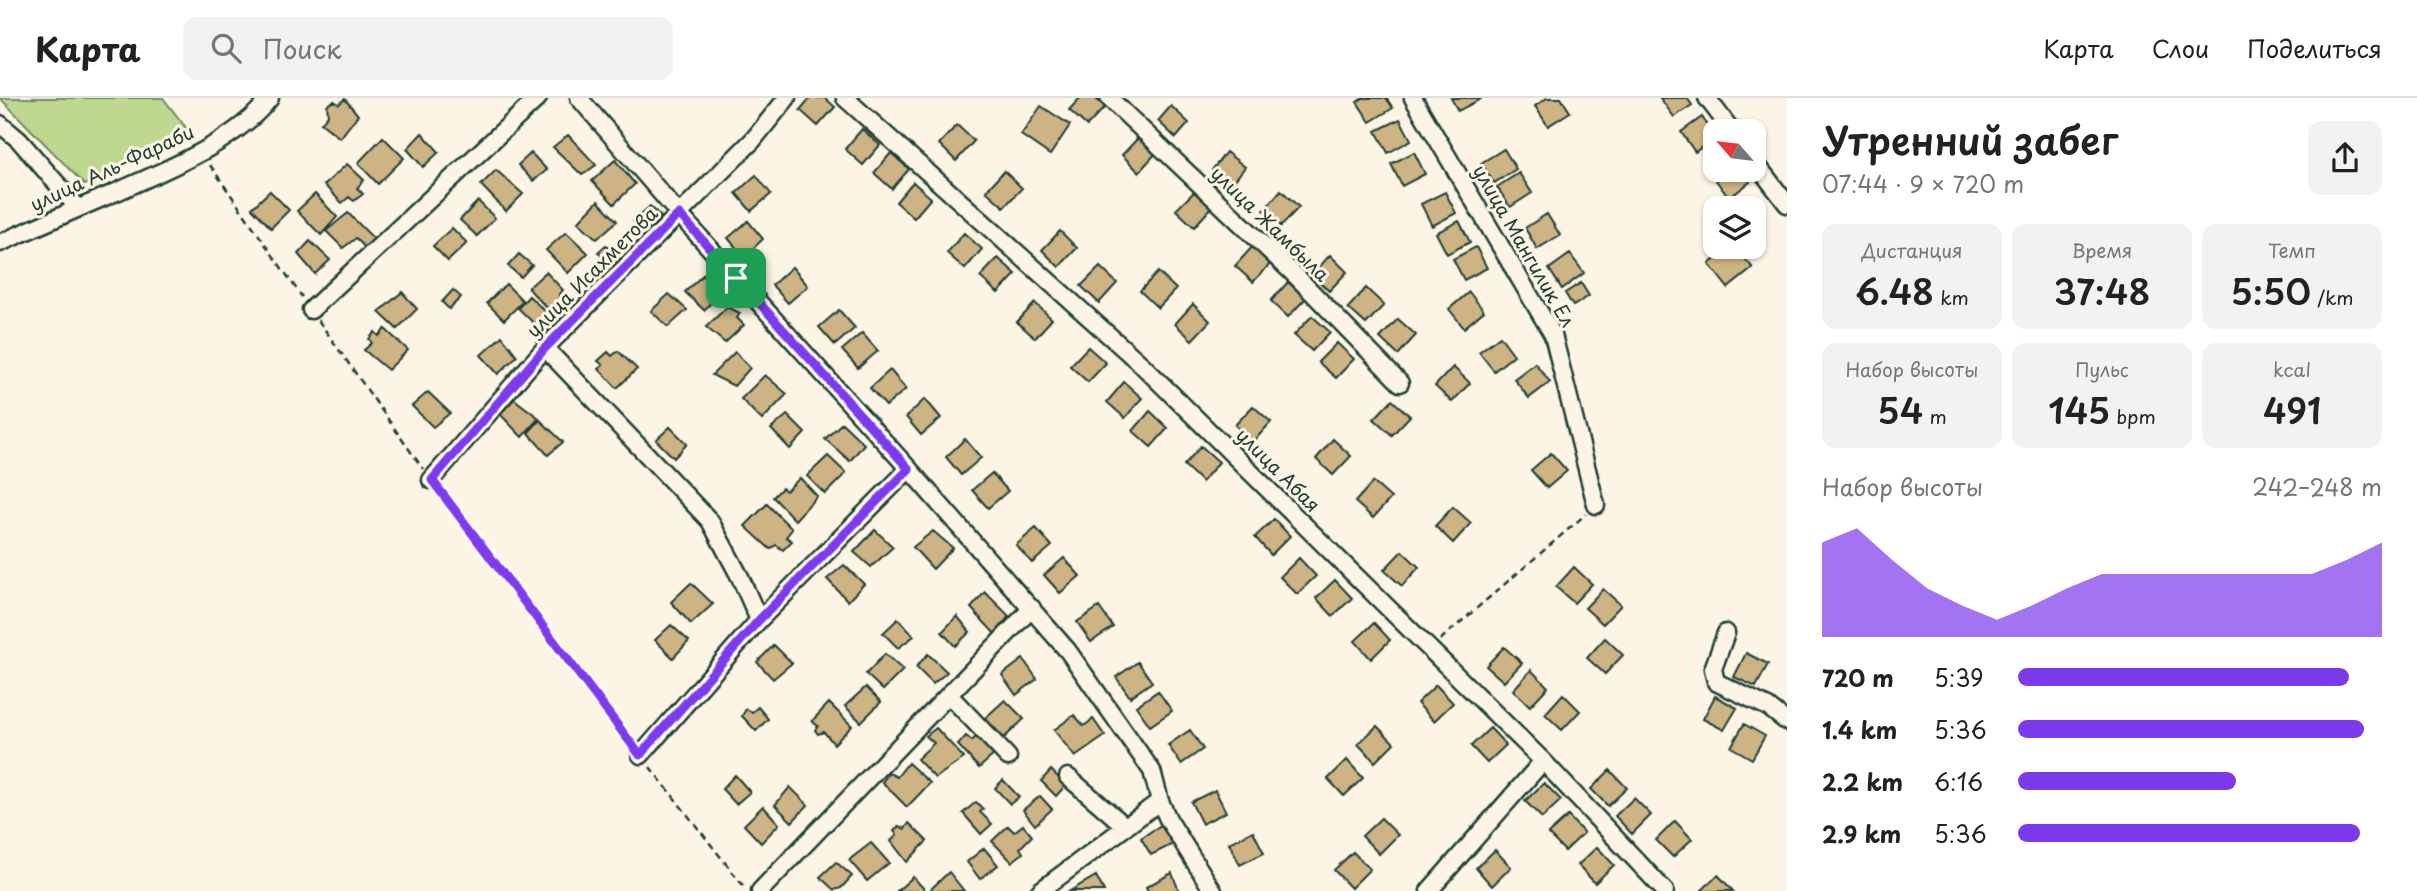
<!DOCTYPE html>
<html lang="ru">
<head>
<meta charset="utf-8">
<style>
  :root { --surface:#fff; --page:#f2f2f2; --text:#222; --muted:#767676; --line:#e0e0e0; --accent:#7c3aed }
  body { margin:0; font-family:"Playpen Sans",sans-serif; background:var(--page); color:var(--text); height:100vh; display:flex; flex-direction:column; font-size:26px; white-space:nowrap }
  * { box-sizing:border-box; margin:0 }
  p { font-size:23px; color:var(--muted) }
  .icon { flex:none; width:38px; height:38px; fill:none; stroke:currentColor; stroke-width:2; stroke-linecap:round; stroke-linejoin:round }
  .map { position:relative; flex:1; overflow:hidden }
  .panel { display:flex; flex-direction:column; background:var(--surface); width:630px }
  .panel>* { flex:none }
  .needle { width:46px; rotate:298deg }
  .controls { position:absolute; left:1703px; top:21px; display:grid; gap:14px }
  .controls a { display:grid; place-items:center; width:63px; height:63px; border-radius:14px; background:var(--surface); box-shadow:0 2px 5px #0004; font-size:35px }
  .pin { position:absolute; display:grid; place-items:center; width:60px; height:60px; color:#fff; margin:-30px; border-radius:14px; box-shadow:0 4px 10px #0006 }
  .round { display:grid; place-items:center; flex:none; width:74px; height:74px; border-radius:14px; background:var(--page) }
  .head { display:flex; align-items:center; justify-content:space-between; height:119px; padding:0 35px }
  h1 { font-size:38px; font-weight:600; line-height:52px }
  .stats { display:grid; grid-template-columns:repeat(3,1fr); gap:10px; height:119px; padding:7px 35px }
  .stats div { display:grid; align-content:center; border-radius:14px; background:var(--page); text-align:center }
  .stats b { font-size:35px; font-weight:600 }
  .stats small { font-size:19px; font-weight:400 }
  .stats p { font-size:19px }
  .chart { height:196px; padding:14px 35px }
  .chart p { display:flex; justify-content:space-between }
  .chart svg { width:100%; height:126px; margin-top:7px; fill:var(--accent); opacity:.7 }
  ul { padding:0 35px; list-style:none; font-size:23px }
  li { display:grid; grid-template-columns:112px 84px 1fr; align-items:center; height:52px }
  li i { height:18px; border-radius:9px; background:var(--accent) }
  header { display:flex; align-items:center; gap:42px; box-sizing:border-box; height:98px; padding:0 35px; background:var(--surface); border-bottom:2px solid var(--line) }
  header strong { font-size:33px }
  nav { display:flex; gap:38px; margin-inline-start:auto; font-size:24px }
  .search { width:490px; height:63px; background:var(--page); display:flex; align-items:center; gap:18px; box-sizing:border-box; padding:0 24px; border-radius:14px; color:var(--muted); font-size:26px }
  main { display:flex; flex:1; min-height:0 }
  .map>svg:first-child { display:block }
  .green { fill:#bed88f; stroke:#6e8a62; stroke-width:2 }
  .building { fill:#ceb484; stroke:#1f3d34; stroke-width:2 }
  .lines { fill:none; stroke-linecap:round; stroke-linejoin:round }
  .minor-casing { stroke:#1f3d34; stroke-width:21 }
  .path { stroke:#1f3d34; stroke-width:2.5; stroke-dasharray:7 5; stroke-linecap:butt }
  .minor { stroke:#fcf5e5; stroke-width:16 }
  .route-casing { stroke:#fff; stroke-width:14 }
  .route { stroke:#7c3aed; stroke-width:9 }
  .labels { text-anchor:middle; stroke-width:6; stroke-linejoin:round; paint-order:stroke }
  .street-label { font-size:19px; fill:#1f3d34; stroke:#fcf5e5 }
</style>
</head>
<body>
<header>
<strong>Карта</strong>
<div class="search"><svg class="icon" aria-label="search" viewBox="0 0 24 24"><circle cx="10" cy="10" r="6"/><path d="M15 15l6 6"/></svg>Поиск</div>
<nav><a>Карта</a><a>Слои</a><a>Поделиться</a></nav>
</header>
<main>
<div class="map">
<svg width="1787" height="793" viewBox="0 0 1787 793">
  <rect width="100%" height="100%" fill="#fcf5e5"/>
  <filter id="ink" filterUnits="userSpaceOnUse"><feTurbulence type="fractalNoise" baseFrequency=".0143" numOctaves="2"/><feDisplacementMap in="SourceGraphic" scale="14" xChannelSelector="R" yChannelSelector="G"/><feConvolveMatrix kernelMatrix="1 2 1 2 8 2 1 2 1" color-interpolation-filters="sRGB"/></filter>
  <g filter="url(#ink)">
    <path class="green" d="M0 0H163L190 35 85 87Z"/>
    <path class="building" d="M810 0H825L835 9 818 28 800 12Z
      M1080 0H1095L1105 9 1087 28 1069 12Z
      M1363 0H1386L1393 10 1370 24 1357 4Z
      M1451 0H1481V1L1458 13Z
      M1547 0H1561L1570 14 1548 28 1535 8Z
      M1660 0H1687L1692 7 1674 19Z
      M345 1 358 17 340 40 321 25 328 17 327 7 334 3 339 6Z
      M1041 8 1070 27 1050 57 1021 37Z
      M1171 8 1189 25 1176 40 1158 23Z
      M1702 19 1715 39 1695 54 1681 34Z
      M1400 21 1411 42 1388 55 1376 33Z
      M957 27 974 43 956 63 939 46Z
      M862 31 880 47 863 67 845 51Z
      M422 35 439 54 423 69 407 51Z
      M568 37 596 67 582 77 553 49Z
      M1140 38 1157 54 1139 74 1122 57Z
      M383 39 404 60 378 86 358 65Z
      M1504 51 1516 71 1494 85 1481 65Z
      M1226 54 1245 69 1231 87 1212 72Z
      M1414 54 1425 76 1402 88 1391 66Z
      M531 55 547 72 533 83 518 67Z
      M891 55 909 71 892 91 874 75Z
      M615 62 635 86 614 106 592 83Z
      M347 66 364 82 357 90 363 96 354 103 349 99 342 105 324 87Z
      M496 72 523 96 506 113 481 87Z
      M1727 72H1741L1750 84 1729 100 1715 81Z
      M1004 73 1022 90 1004 109 986 93Z
      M1519 75 1532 95 1510 109 1497 89Z
      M756 77 771 96 751 113 736 95Z
      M913 84 931 100 914 120 896 104Z
      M1281 92 1299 109 1281 128 1264 112Z
      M270 93 289 112 271 130 252 110Z
      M1195 93 1212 109 1194 129 1176 112Z
      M1445 94 1456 115 1432 128 1421 106Z
      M315 96 337 119 321 137 297 113Z
      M478 103 495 120 477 138 460 122Z
      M598 103 617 123 597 141 578 124Z
      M650 108 661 119 641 135 633 123Z
      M348 115 374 141 366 151 356 140 343 150 326 133Z
      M1547 116 1560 137 1537 151 1525 130Z
      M748 123 763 141 744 159 728 140Z
      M1459 123 1470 144 1447 156 1436 135Z
      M452 130 467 145 448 163 433 148Z
      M1060 133 1077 150 1059 169 1042 152Z
      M566 134 588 155 568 175 546 152Z
      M964 135 982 151 965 171 947 155Z
      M310 143 330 162 315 176 298 156Z
      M606 147 620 162 611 169 598 154Z
      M1253 148 1271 165 1253 184 1235 168Z
      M1476 149 1487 170 1464 182 1453 161Z
      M1730 149H1735L1753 170 1728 190 1709 166Z
      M519 156 532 167 521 179 508 168Z
      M1570 156 1584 175 1562 191 1549 171Z
      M1330 157 1347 174 1329 193 1312 177Z
      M998 160 1016 176 998 195 980 179Z
      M792 169 808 188 788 205 772 187Z
      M1100 169 1117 185 1099 205 1081 188Z
      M546 174 563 192 559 197 563 201 550 213 528 190Z
      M706 174 724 192 704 212 685 194Z
      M1158 174 1176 191 1158 210 1140 193Z
      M1288 184 1306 200 1288 219 1271 203Z
      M1581 185 1589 198 1573 208 1565 195Z
      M506 186 523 203 504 222 487 205Z
      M1366 190 1384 207 1366 226 1348 210Z
      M453 192 461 199 449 211 442 204Z
      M402 194 417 211 397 231 379 214Z
      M1469 194 1484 213 1464 230 1449 211Z
      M669 196 687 212 668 229 651 213Z
      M529 198 547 215 544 221 553 228 545 236 518 210Z
      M1035 205 1052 221 1035 240 1017 224Z
      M1193 206 1210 223 1192 242 1175 226Z
      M727 209 740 215 737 220 744 227 725 245 706 229Z
      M839 212 855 230 835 247 819 229Z
      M1312 218 1330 234 1312 253 1294 237Z
      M1398 221 1416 237 1398 257 1380 240Z
      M385 231 408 252 388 272 364 252 372 245 369 241 375 234 379 238Z
      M862 235 878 253 858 270 842 252Z
      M502 238 517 258 498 276 481 257Z
      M1500 238 1514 257 1494 273 1479 254Z
      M1337 245 1354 261 1336 280 1318 264Z
      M1088 249 1106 265 1088 284 1070 268Z
      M618 253 637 271 617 290 599 271 603 267 598 263 608 254 612 258Z
      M735 254 750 270 734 288 712 277Z
      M1535 265 1550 284 1529 300 1514 281Z
      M1453 269 1470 285 1452 304 1435 288Z
      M890 272 906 291 886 308 870 290Z
      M765 277 787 296 762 322 741 301Z
      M1124 284 1142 300 1125 320 1107 304Z
      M428 294 450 315 433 329 412 308Z
      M514 301 539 320 522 339 500 316Z
      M925 301 941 320 921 337 906 319Z
      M1392 302 1410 318 1392 337 1374 321Z
      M1253 308 1271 324 1253 344 1235 327Z
      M1150 313 1168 330 1151 349 1133 333Z
      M787 317 805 335 790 351 771 331Z
      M540 322 563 344 548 357 528 335Z
      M842 325 864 346 850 363 825 341Z
      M670 329 687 346 674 360 656 342Z
      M965 341 981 360 961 377 946 359Z
      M1333 341 1351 358 1333 377 1316 361Z
      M1201 348 1219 364 1202 384 1184 367Z
      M1551 355 1567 373 1547 390 1531 372Z
      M828 358 846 375 825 396 807 378Z
      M992 375 1008 393 988 410 972 392Z
      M800 380 817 398 795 422 773 399 782 390 786 393Z
      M1373 384 1391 400 1373 420 1355 404Z
      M767 406 792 431 786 439 792 443 783 452 776 447 770 451 745 428Z
      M1453 409 1471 425 1453 445 1435 428Z
      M1274 421 1290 438 1271 457 1255 439Z
      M1036 430 1052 448 1032 465 1016 447Z
      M875 432 893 449 871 469 854 454Z
      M933 433 953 450 933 471 913 449Z
      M1402 453 1419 469 1402 488 1384 472Z
      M1064 460 1080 478 1060 495 1044 477Z
      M1299 460 1316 478 1297 496 1280 479Z
      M844 467 864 486 848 503 827 481Z
      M1574 469 1592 486 1574 505 1556 489Z
      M1335 482 1352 500 1333 518 1316 500Z
      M691 485 713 506 691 526 671 504Z
      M1603 491 1621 507 1603 526 1585 510Z
      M985 494 1009 518 995 536 971 510Z
      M1099 509 1113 529 1091 544 1077 524Z
      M957 518 970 534 955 548 942 534Z
      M898 521 914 538 898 550 883 535Z
      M1374 525 1390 542 1371 561 1355 543Z
      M671 527 689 543 673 560 655 542Z
      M1605 540 1623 557 1605 576 1587 560Z
      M774 547 792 565 773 581 757 564Z
      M1504 549 1522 565 1504 584 1486 568Z
      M1746 555 1768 566 1756 589 1734 579Z
      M885 556 903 572 883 592 866 576Z
      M928 556 947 574 933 586 916 569Z
      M1023 561 1037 581 1016 597 1002 577Z
      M1138 564 1152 584 1130 599 1116 579Z
      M1531 572 1548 589 1530 608 1513 592Z
      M1436 587 1453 605 1434 623 1417 605Z
      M866 589 881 604 861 624 845 608Z
      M1158 593 1172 613 1150 628 1136 608Z
      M1563 596 1580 613 1562 632 1545 616Z
      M1715 598 1737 610 1724 632 1703 621Z
      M1005 602 1024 621 1004 640 985 620Z
      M829 605 852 628 834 646 824 634 818 636 815 632 818 628 812 623Z
      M758 609 768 621 756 633 742 618 746 611 752 614Z
      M1074 617 1084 628 1093 621 1105 638 1075 659 1054 632Z
      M1744 626 1765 638 1752 661 1731 649Z
      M1377 628 1394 645 1375 664 1358 646Z
      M936 630 964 660 935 680 917 661 934 645 926 638Z
      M1490 630 1506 647 1487 665 1471 648Z
      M1190 632 1203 651 1181 666 1168 647Z
      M980 635 997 654 979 670 958 647 966 638 972 643Z
      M1347 662 1363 680 1344 698 1328 681Z
      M908 665 930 685 907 709 882 684 889 675 897 679Z
      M1051 672 1066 687 1056 698 1041 683Z
      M1610 672 1627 690 1608 708 1591 691Z
      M735 677 750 694 736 706 722 691Z
      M1003 682 1019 699 1010 706 995 690Z
      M1544 685 1561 702 1542 720 1525 703Z
      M790 689 808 707 792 724 775 707Z
      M1215 692 1226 714 1202 726 1191 704Z
      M1040 698 1052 711 1035 727 1023 712Z
      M1634 700 1651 717 1632 736 1615 718Z
      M976 704 983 711 980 714 992 726 981 736 963 715Z
      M763 708 779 726 761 745 744 727Z
      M1568 718 1584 735 1565 753 1548 736Z
      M1381 720 1398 737 1379 756 1362 738Z
      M1675 723 1692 741 1673 759 1656 742Z
      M909 725 927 743 907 764 891 743 897 737 894 733 899 728 905 731Z
      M1023 727 1032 738 1020 750 1023 755 1012 764 992 743 1008 728 1014 734Z
      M1161 727 1173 746 1151 757 1141 740Z
      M1253 733 1264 755 1240 767 1229 745Z
      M871 745 889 765 867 783 849 762Z
      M1597 749 1614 767 1595 785 1578 767Z
      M984 750 998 767 980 781 967 764Z
      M1495 752 1511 769 1492 788 1476 770Z
      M1353 754 1370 771 1351 790 1334 772Z
      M836 764 852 778 841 790 834 792 820 779Z
      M949 774 964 793H932L931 791Z
      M1172 775 1179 793H1148L1146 789Z
      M1718 777 1733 793H1701Z
      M1096 778 1104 793H1070Z
      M913 779 926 793H897Z"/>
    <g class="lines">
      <defs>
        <path id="minor" d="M579 0 679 116 909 371 1068 553 1152 673 1160 703 1168 721 1213 793
          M845 0 1142 267 1543 663 1665 793
          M1109 0 1296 178 1400 285
          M1413 0 1553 237 1596 407
          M1707 0 1732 33
          M0 26 19 42 78 110
          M1754 63 1787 106
          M0 145C38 128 76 111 114 95 165 72 235 45 270 0
          M311 212 538 0
          M545 250 710 423 740 479 759 522
          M431 382 545 250 753 42 787 0
          M1726 535 1713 571 1716 584 1768 609 1787 624
          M949 597 1008 659
          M641 657 759 522 909 371
          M1068 679 1125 728
          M760 793 1032 510
          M1040 793 1160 703
          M1429 793 1543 663"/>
      </defs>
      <use href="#minor" class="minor-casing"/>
      <path class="path" d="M210 67 302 199
        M318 222 423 371
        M440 393 633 647
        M1440 542 1586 416
        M650 669 745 790"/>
      <use href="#minor" class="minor"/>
    </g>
  </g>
  <g class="lines" filter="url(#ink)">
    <defs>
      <path id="route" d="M679 116 909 371 759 522 640 657 432 382 545 250Z"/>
    </defs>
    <use href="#route" class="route-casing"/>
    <use href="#route" class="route"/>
  </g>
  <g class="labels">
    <g class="street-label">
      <text transform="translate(112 70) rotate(-25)" y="7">улица Аль-Фараби</text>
      <text transform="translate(1270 126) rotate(44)" y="7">улица Жамбыла</text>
      <text transform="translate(1524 148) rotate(60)" y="7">улица Мангилик Ел</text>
      <text transform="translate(592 174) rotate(-45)" y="7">улица Исахметова</text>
      <text transform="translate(1278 372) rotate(45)" y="7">улица Абая</text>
    </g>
  </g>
</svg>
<div class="controls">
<a><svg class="needle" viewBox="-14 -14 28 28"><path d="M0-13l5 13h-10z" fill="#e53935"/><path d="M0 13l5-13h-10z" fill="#767676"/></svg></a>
<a><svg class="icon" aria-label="layers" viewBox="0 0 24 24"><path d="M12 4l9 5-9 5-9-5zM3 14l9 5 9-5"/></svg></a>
</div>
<div class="pin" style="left:736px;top:180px;background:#1e9e55"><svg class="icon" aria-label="arrive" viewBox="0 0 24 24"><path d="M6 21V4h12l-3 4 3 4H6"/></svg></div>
</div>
<section class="panel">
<div class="head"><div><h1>Утренний забег</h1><p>07:44 · 9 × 720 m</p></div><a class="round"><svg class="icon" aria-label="share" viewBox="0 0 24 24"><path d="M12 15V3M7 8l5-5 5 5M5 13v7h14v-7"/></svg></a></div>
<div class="stats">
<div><p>Дистанция</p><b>6.48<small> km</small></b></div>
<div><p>Время</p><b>37:48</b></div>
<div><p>Темп</p><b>5:50<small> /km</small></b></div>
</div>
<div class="stats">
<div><p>Набор высоты</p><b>54<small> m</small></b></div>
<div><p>Пульс</p><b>145<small> bpm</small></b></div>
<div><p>kcal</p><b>491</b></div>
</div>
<div class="chart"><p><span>Набор высоты</span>242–248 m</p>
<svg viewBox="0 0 160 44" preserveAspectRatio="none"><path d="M0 44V11L10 6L20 17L30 27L40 33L50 38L60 33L70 27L80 22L90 22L100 22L110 22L120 22L130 22L140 22L150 17L160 11V44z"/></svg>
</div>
<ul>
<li><b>720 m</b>5:39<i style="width:91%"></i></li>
<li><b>1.4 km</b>5:36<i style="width:95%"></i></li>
<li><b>2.2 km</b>6:16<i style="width:60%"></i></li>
<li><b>2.9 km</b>5:36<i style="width:94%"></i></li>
</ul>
</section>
</main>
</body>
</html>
